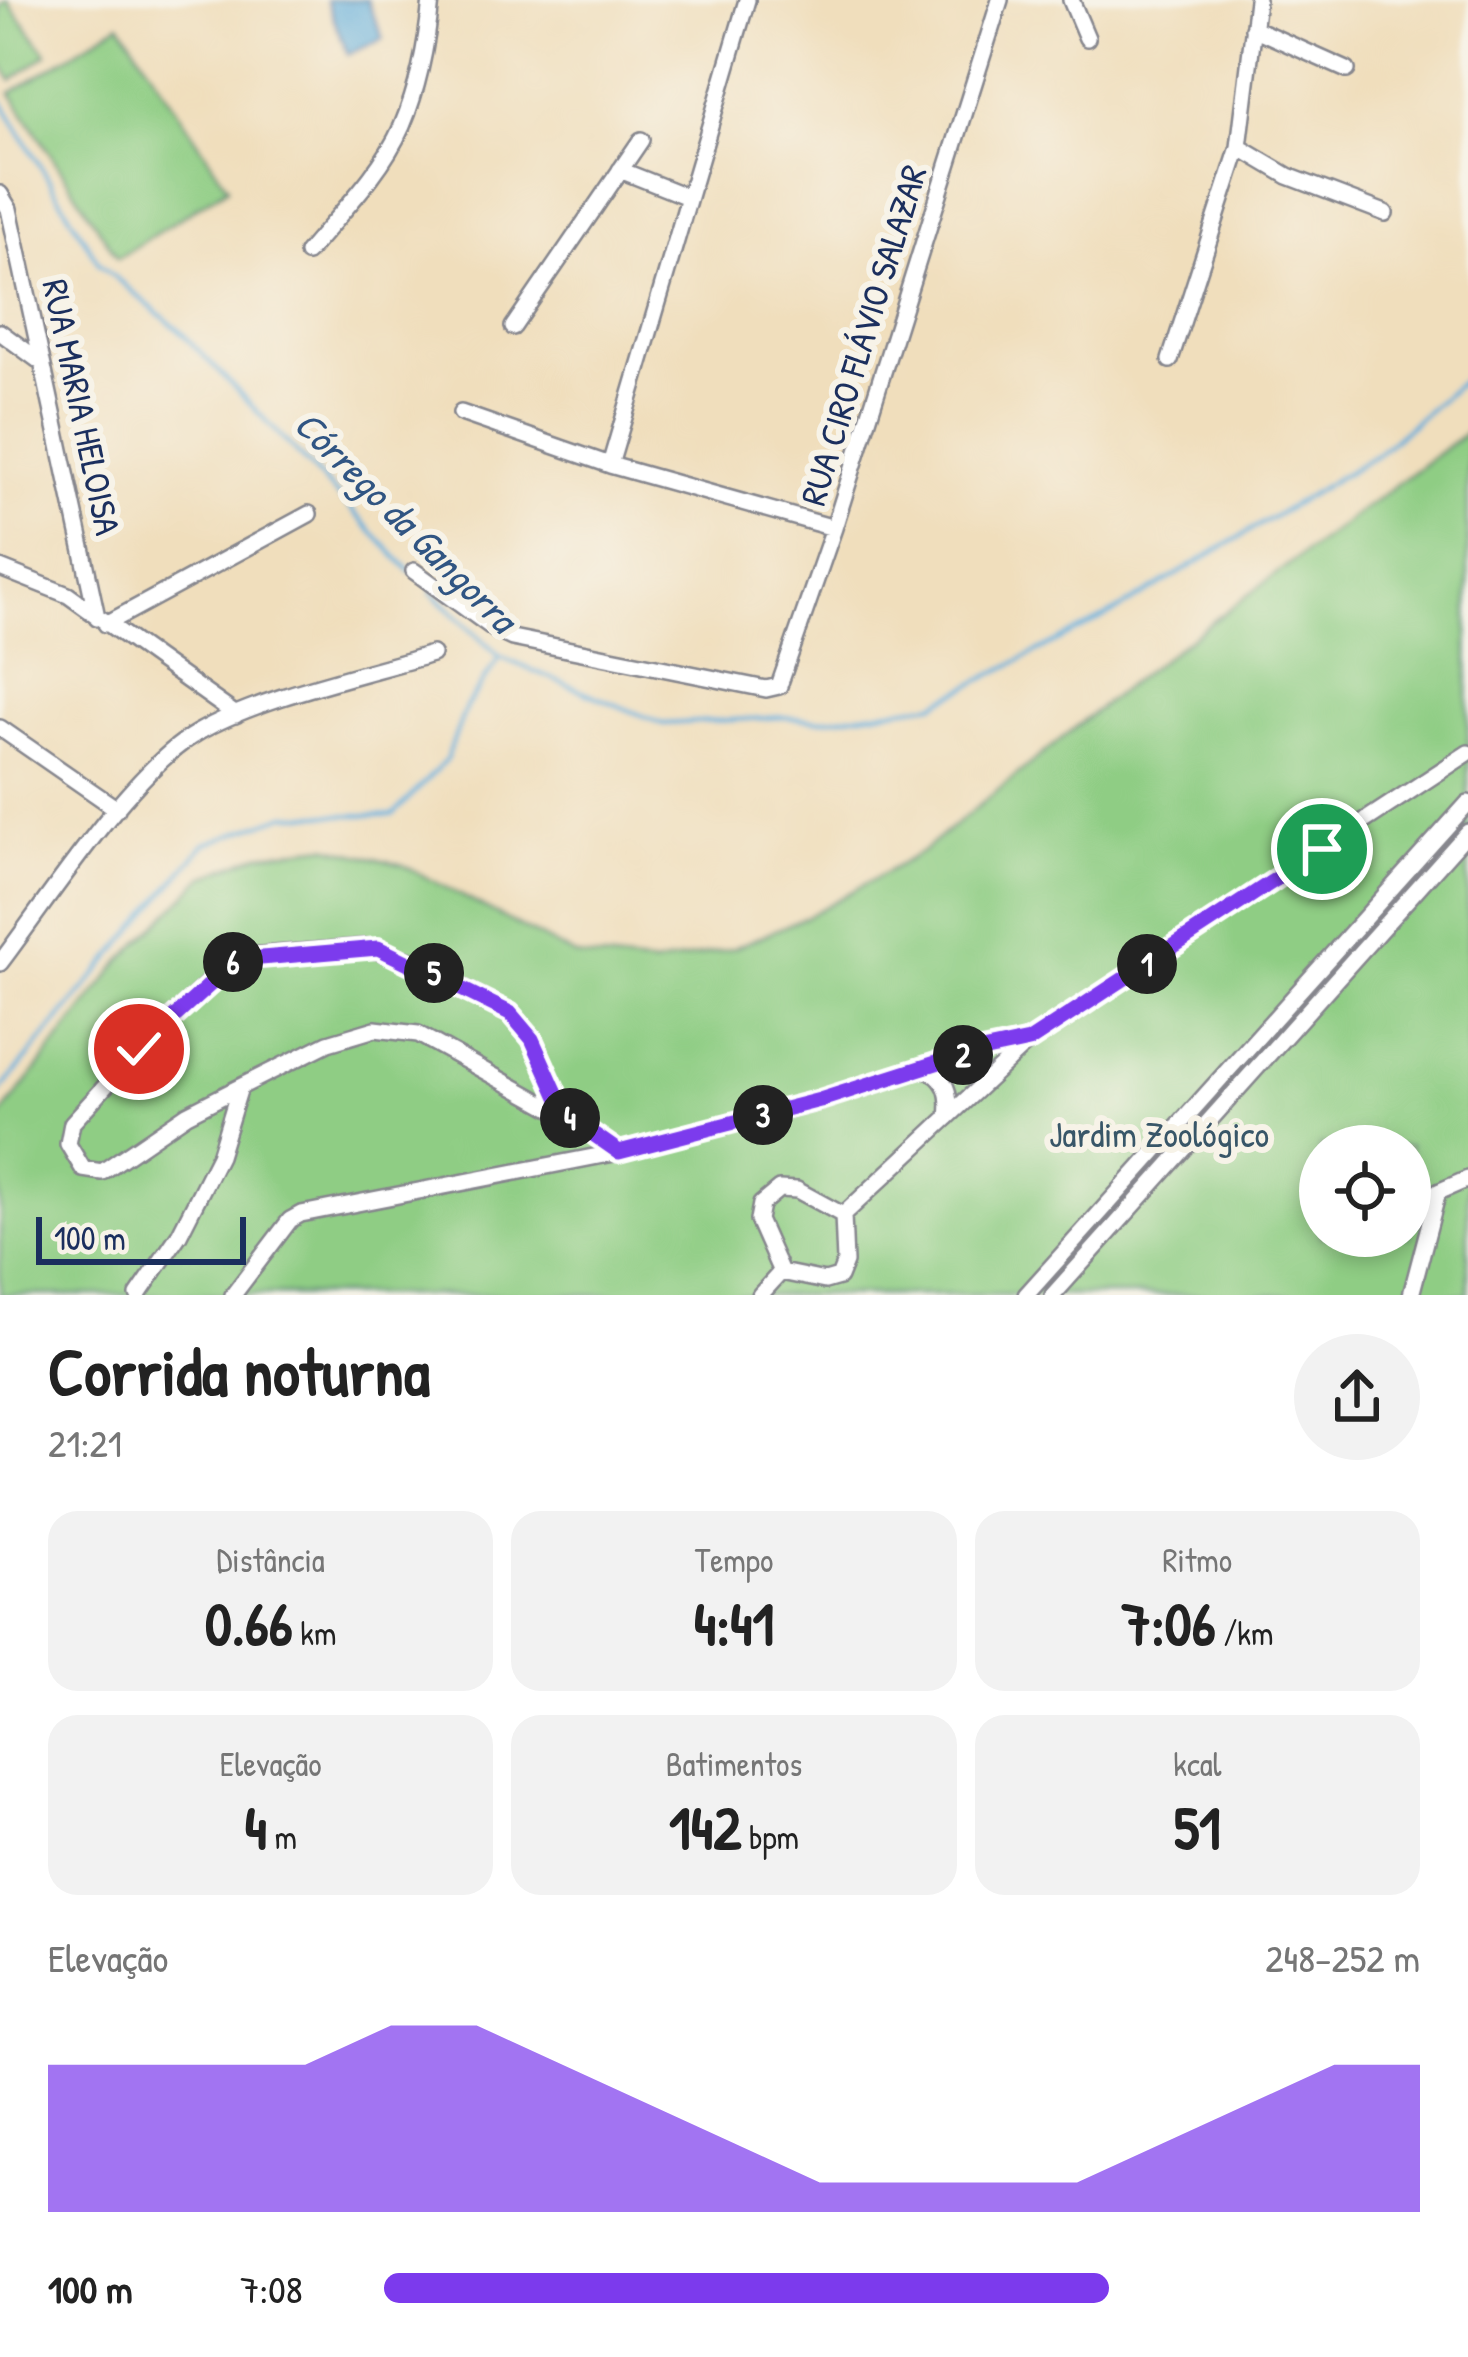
<!DOCTYPE html>
<html lang="pt">
<head>
<meta charset="utf-8">
<style>
  :root { --surface:#fff; --page:#f2f2f2; --text:#222; --muted:#767676; --accent:#7c3aed }
  body { margin:0; font-family:"Patrick Hand",sans-serif; background:var(--page); color:var(--text); height:100vh; display:flex; flex-direction:column; font-size:45px; white-space:nowrap }
  * { box-sizing:border-box; margin:0 }
  p { font-size:39px; color:var(--muted) }
  .icon { flex:none; width:66px; height:66px; fill:none; stroke:currentColor; stroke-width:2; stroke-linecap:round; stroke-linejoin:round }
  .map { position:relative; height:1295px; overflow:hidden }
  .drawer { display:flex; flex-direction:column; background:var(--surface); flex:1 }
  .drawer>* { flex:none }
  .fabs { position:absolute; left:1299px; top:1125px; display:grid; gap:24px }
  .fabs a { display:grid; place-items:center; width:132px; height:132px; border-radius:50%; background:var(--surface); box-shadow:0 6px 18px #0003; font-size:60px }
  .scale { position:absolute; left:36px; bottom:30px; width:210px; box-sizing:border-box; padding-left:12px; border:6px solid #1b2f5e; border-top:0; font-size:33px; line-height:42px; white-space:nowrap; color:#1b2f5e; -webkit-text-stroke:9px #f7f3e8; paint-order:stroke }
  .pin { position:absolute; display:grid; place-items:center; width:102px; height:102px; color:#fff; margin:-51px; border:6px solid #fff; border-radius:50%; box-shadow:0 3px 12px #0007 }
  .km { position:absolute; width:60px; height:60px; margin:-30px; border-radius:50%; background:#222; color:#fff; font-size:33px; line-height:60px; text-align:center }
  .round { display:grid; place-items:center; flex:none; width:126px; height:126px; border-radius:63px; background:var(--page) }
  .overview { display:flex; align-items:center; justify-content:space-between; height:204px; padding:0 48px }
  h1 { font-size:66px; font-weight:800; line-height:90px }
  .metrics { display:grid; grid-template-columns:repeat(3,1fr); gap:18px; height:204px; padding:12px 48px }
  .metrics div { display:grid; align-content:center; border-radius:30px; background:var(--page); text-align:center }
  .metrics b { font-size:60px; font-weight:800 }
  .metrics small { font-size:33px; font-weight:400 }
  .metrics p { font-size:33px }
  .chart { height:336px; padding:24px 48px }
  .chart p { display:flex; justify-content:space-between }
  .chart svg { width:100%; height:216px; margin-top:12px; fill:var(--accent); opacity:.7 }
  ul { padding:0 48px; list-style:none; font-size:39px }
  li { display:grid; grid-template-columns:192px 144px 1fr; align-items:center; height:90px }
  li i { height:30px; border-radius:15px; background:var(--accent) }
  .map>svg:first-child { display:block }
  .green { fill:#8fcd84; stroke:#557e71; stroke-width:3; fill-rule:evenodd }
  .water { fill:#62adda; stroke:#3e6e9c; stroke-width:3 }
  .lines { fill:none; stroke-linecap:round; stroke-linejoin:round }
  .stream { stroke:#62adda; stroke-width:4.5 }
  .minor-casing { stroke:#86868d; stroke-width:20 }
  .minor { stroke:#fff; stroke-width:15 }
  .route-casing { stroke:#fff; stroke-width:24 }
  .route { stroke:#7c3aed; stroke-width:15 }
  .labels { text-anchor:middle; stroke-width:12; stroke-linejoin:round; paint-order:stroke }
  .street-label { font-size:36px; fill:#1b2f5e; stroke:#f7f3e8 }
  .park-label { font-size:36px; fill:#385668; stroke:#f7f3e8 }
  .water-label { font-size:39px; font-style:italic; fill:#305583; stroke:#f7f3e8 }
</style>
</head>
<body>
<div class="map">
<svg width="1468" height="1295" viewBox="0 0 1468 1295">
  <rect width="100%" height="100%" fill="#f7f3e8"/>
  <filter id="ink" filterUnits="userSpaceOnUse"><feTurbulence type="fractalNoise" baseFrequency=".00833" numOctaves="2"/><feDisplacementMap in="SourceGraphic" scale="24" xChannelSelector="R" yChannelSelector="G"/><feConvolveMatrix kernelMatrix="1 2 1 2 8 2 1 2 1" color-interpolation-filters="sRGB"/></filter>
  <filter id="wash" filterUnits="userSpaceOnUse"><feTurbulence type="fractalNoise" baseFrequency=".004" numOctaves="4" result="noise"/><feDisplacementMap in="SourceGraphic" scale="48" xChannelSelector="R" yChannelSelector="G"/><feGaussianBlur stdDeviation="2.7" result="paint"/><feColorMatrix in="noise" values="0 0 0 0 0 0 0 0 0 0 0 0 0 0 0 0 0 1.4 0 .05"/><feComposite in="paint" operator="in"/></filter>
  <g filter="url(#wash)">
    <rect width="100%" height="100%" fill="#f0debc"/>
    <path class="green" d="M7 0 47 54 12 80 0 63V6Z
      M120 23 228 187 118 258 11 93Z
      M1468 431V1295H0V1117L121 961 204 877 260 854 326 846 403 865 576 956 654 965 734 948 808 916 922 852 1130 683ZM1320 1146H1410V1236H1320Z"/>
    <path class="water" d="M326 0H367L383 39 348 54Z"/>
    <g class="lines">
      <path class="stream" d="M0 99 100 265 180 331 410 571
        M431 592 500 657 663 724 783 717 819 720 934 704 1115 612 1376 455 1468 376
        M0 1091 205 844 286 815H393L446 760 466 707 500 657"/>
    </g>
  </g>
  <g filter="url(#ink)">
    <g class="lines">
      <defs>
        <path id="minor" d="M1071 0 1087 38
          M1253 28 1347 70
          M1239 147 1288 176 1385 213
          M620 170 688 197
          M0 194 9 209 97 617
          M307 253C339 214 381 174 402 126 419 86 427 43 431 0
          M513 327 641 140
          M0 332 41 362
          M1170 360 1239 147 1257 0
          M461 413 610 465 834 528
          M610 465 747 0
          M0 568 68 595 236 715
          M414 571 497 631 512 638 766 689 779 686 834 528 1000 0
          M106 624 309 514
          M0 728 117 809
          M0 963C48 900 131 771 197 733 259 697 362 675 432 654
          M924 1068C947 1078 951 1093 948 1117
          M240 1087 187 1114 102 1172 83 1169 68 1144 72 1123 139 1049 223 969 249 956 365 947 412 961 510 1013 532 1039 566 1116
          M779 1189 797 1190 843 1215 845 1262 839 1277 825 1281 781 1272 758 1220 761 1204Z
          M843 1215 1029 1041 1468 753
          M138 1295 179 1235 219 1156 240 1087 328 1043 375 1029 418 1034 582 1125 619 1152
          M233 1295 290 1220 301 1214 619 1152 820 1101 958 1056 1029 1041
          M760 1295 781 1272
          M1026 1295 1468 803
          M1053 1295 1468 832
          M1411 1295 1438 1192 1468 1179"/>
      </defs>
      <use href="#minor" class="minor-casing"/>
      <use href="#minor" class="minor"/>
    </g>
  </g>
  <g class="lines" filter="url(#ink)">
    <defs>
      <path id="route" d="M139 1049 237 960 378 948 510 1013 532 1039 566 1115 619 1152 820 1100 958 1056 1029 1041 1322 849"/>
    </defs>
    <use href="#route" class="route-casing"/>
    <use href="#route" class="route"/>
  </g>
  <g class="labels">
    <g class="street-label">
      <text transform="translate(863 335) rotate(-73)" y="13">RUA CIRO FLÁVIO SALAZAR</text>
      <text transform="translate(82 407) rotate(78)" y="13">RUA MARIA HELOISA</text>
    </g>
    <g class="park-label">
      <text x="1159" y="1147">Jardim Zoológico</text>
    </g>
    <g class="water-label">
      <text transform="translate(406 521) rotate(45)" y="14">Córrego da Gangorra</text>
    </g>
  </g>
</svg>
<div class="fabs">
<a><svg class="icon" aria-label="locate" viewBox="0 0 24 24"><circle cx="12" cy="12" r="6"/><path d="M12 2v4M12 18v4M2 12h4M18 12h4"/></svg></a>
</div>
<div class="scale">100 m</div>
<div class="pin" style="left:1322px;top:849px;background:#1e9e55"><svg class="icon" aria-label="arrive" viewBox="0 0 24 24"><path d="M6 21V4h12l-3 4 3 4H6"/></svg></div>
<div class="pin" style="left:139px;top:1049px;background:#d93025"><svg class="icon" aria-label="check" viewBox="0 0 24 24"><path d="M5 12l5 5 9-10"/></svg></div>
<b class="km" style="left:1147px;top:964px">1</b>
<b class="km" style="left:963px;top:1055px">2</b>
<b class="km" style="left:763px;top:1115px">3</b>
<b class="km" style="left:570px;top:1118px">4</b>
<b class="km" style="left:434px;top:973px">5</b>
<b class="km" style="left:233px;top:962px">6</b>
</div>
<section class="drawer">
<div class="overview"><div><h1>Corrida noturna</h1><p>21:21</p></div><a class="round"><svg class="icon" aria-label="share" viewBox="0 0 24 24"><path d="M12 15V3M7 8l5-5 5 5M5 13v7h14v-7"/></svg></a></div>
<div class="metrics">
<div><p>Distância</p><b>0.66<small> km</small></b></div>
<div><p>Tempo</p><b>4:41</b></div>
<div><p>Ritmo</p><b>7:06<small> /km</small></b></div>
</div>
<div class="metrics">
<div><p>Elevação</p><b>4<small> m</small></b></div>
<div><p>Batimentos</p><b>142<small> bpm</small></b></div>
<div><p>kcal</p><b>51</b></div>
</div>
<div class="chart"><p><span>Elevação</span>248–252 m</p>
<svg viewBox="0 0 160 44" preserveAspectRatio="none"><path d="M0 44V14L10 14L20 14L30 14L40 6L50 6L60 14L70 22L80 30L90 38L100 38L110 38L120 38L130 30L140 22L150 14L160 14V44z"/></svg>
</div>
<ul>
<li><b>100 m</b>7:08<i style="width:70%"></i></li>
</ul>
</section>
</body>
</html>
